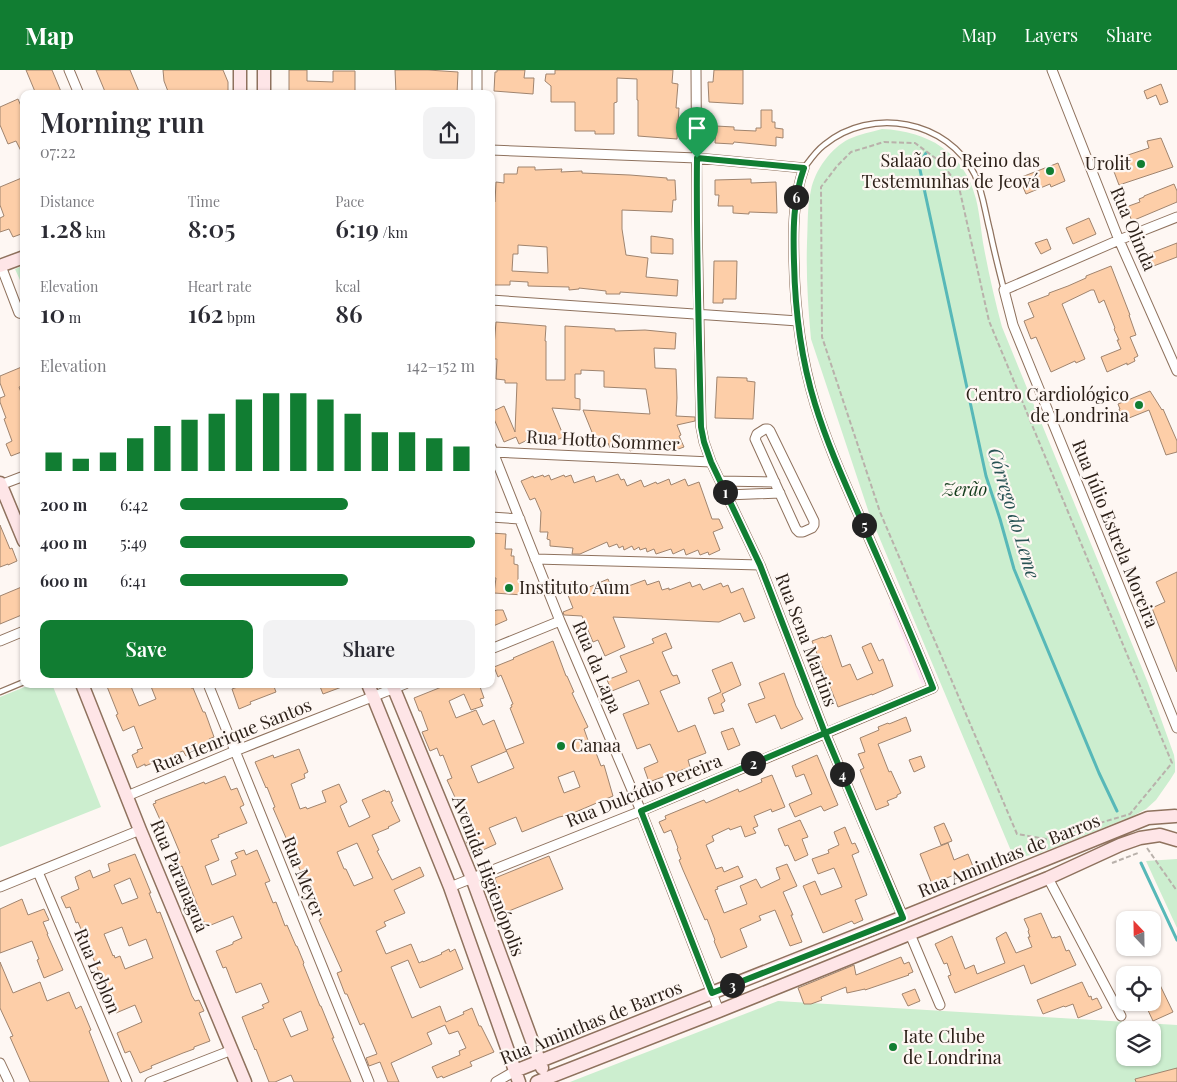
<!DOCTYPE html>
<html lang="en">
<head>
<meta charset="utf-8">
<style>
  :root { --surface:#fff; --page:#f2f2f3; --text:#2b2b33; --muted:#7c7c81; --accent:#117d32 }
  body { margin:0; font-family:"Playfair Display",serif; background:var(--page); color:var(--text); height:100vh; display:flex; flex-direction:column; font-size:19px; white-space:nowrap }
  * { box-sizing:border-box; margin:0 }
  p { font-size:16px; color:var(--muted) }
  .icon { flex:none; width:28px; height:28px; fill:none; stroke:currentColor; stroke-width:2; stroke-linecap:round; stroke-linejoin:round }
  .map { position:relative; flex:1; overflow:hidden }
  .details { position:absolute; left:20px; top:20px; width:475px; height:598px; display:flex; flex-direction:column; background:var(--surface); border-radius:10px; box-shadow:0 1px 4px #0004 }
  .details>* { flex:none }
  .needle { width:32px; rotate:338deg }
  .buttons { position:absolute; left:1116px; top:841px; display:grid; gap:10px }
  .buttons a { display:grid; place-items:center; width:45px; height:45px; border-radius:10px; background:var(--surface); box-shadow:0 1px 4px #0004; font-size:25px }
  .pin { position:absolute; display:grid; place-items:center; width:42px; height:42px; color:#fff; margin:-51px -21px; border-radius:50% 50% 50% 0; rotate:-45deg; box-shadow:0 0 5px #0007 }
  .pin .icon { rotate:45deg }
  .km { position:absolute; width:25px; height:25px; margin:-12px; border-radius:50%; background:#222; color:#fff; font-size:14px; line-height:25px; text-align:center }
  .round { display:grid; place-items:center; flex:none; width:52px; height:52px; border-radius:10px; background:var(--page) }
  .summary { display:flex; align-items:center; justify-content:space-between; height:85px; padding:0 20px }
  h1 { font-size:28px; font-weight:600; line-height:38px }
  .metrics { display:grid; grid-template-columns:repeat(3,1fr); gap:8px; height:85px; padding:5px 20px }
  .metrics div { display:grid; align-content:center }
  .metrics b { font-size:25px; font-weight:600 }
  .metrics small { font-size:14px; font-weight:400 }
  .metrics p { font-size:14px }
  .chart { height:140px; padding:10px 20px }
  .chart p { display:flex; justify-content:space-between }
  .chart svg { width:100%; height:90px; margin-top:5px; stroke:var(--accent); stroke-width:6 }
  .action { display:flex; gap:10px; margin-top:auto; padding:10px 20px }
  .action a { flex:1; height:58px; border-radius:10px; background:var(--accent); color:#fff; font-size:20px; font-weight:600; line-height:58px; text-align:center }
  .action a+a { background:var(--page); color:var(--text) }
  ul { padding:0 20px; list-style:none; font-size:16px }
  li { display:grid; grid-template-columns:80px 60px 1fr; align-items:center; height:38px }
  li i { height:12px; border-radius:6px; background:var(--accent) }
  header { display:flex; align-items:center; gap:30px; box-sizing:border-box; height:70px; padding:0 25px; background:var(--accent); color:#fff }
  header strong { font-size:24px }
  nav { display:flex; gap:28px; margin-inline-start:auto; font-size:18px }
  .map>svg:first-child { display:block }
  .commercial { fill:#fee7f4 }
  .green { fill:#cceecf; fill-rule:evenodd }
  .lines { fill:none; stroke-linecap:round; stroke-linejoin:round }
  .stream { stroke:#57b8b8; stroke-width:3 }
  .building { fill:#fdcea8; stroke:#a0846e; fill-rule:evenodd }
  .lane-casing { stroke:#8f725e; stroke-width:7 }
  .street-casing { stroke:#8f725e; stroke-width:11 }
  .secondary-casing { stroke:#8f725e; stroke-width:15 }
  .path { stroke:#b9b1ab; stroke-width:2; stroke-dasharray:5 2.5; stroke-linecap:butt }
  .lane { stroke:#fff; stroke-width:4.5 }
  .street { stroke:#fff; stroke-width:9 }
  .secondary { stroke:#fee5e7; stroke-width:12 }
  .route-casing { stroke:#fff; stroke-width:10 }
  .route { stroke:#117d32; stroke-width:6 }
  .poi-dot { fill:#117d32; stroke:#fef7f3; stroke-width:2 }
  .labels { text-anchor:middle; stroke-width:4.5; stroke-linejoin:round; paint-order:stroke }
  .poi-label { font-size:18px; fill:#2d2119; stroke:#fef7f3; text-anchor:end }
  .street-label { font-size:18px; fill:#2d2119; stroke:#fef7f3 }
  .park-label { font-size:18px; font-style:italic; fill:#123b1a; stroke:#fef7f3 }
  .water-label { font-size:19px; font-style:italic; fill:#285354; stroke:#fef7f3 }
</style>
</head>
<body>
<header>
<strong>Map</strong>
<nav><a>Map</a><a>Layers</a><a>Share</a></nav>
</header>
<div class="map">
<svg width="1177" height="1012" viewBox="0 0 1177 1012">
  <rect width="100%" height="100%" fill="#fef7f3"/>
  <path class="commercial" d="M902 528 936 609 922 615 889 533Z"/>
  <path class="green" d="M882 59C928 61 964 82 976 129 980 145 981 162 984 178 989 205 995 231 1002 257L1148 613 1174 685 1175 693V702L1170 710 1156 730 1146 739 1133 746 1050 779 1037 784 1014 788 869 443 811 269C808 237 806 205 807 173 808 155 807 137 811 120 815 100 831 78 849 69 860 64 871 62 882 59Z
    M24 195V219L15 199Z
    M32 614H52L101 737 0 777V627Z
    M1177 789V858L1146 791Z
    M778 931 1177 955V1012H570ZM1125 960H1152V988H1125Z"/>
  <g class="lines">
    <path class="stream" d="M926 83 919 95 986 406 1000 449 1014 499 1099 703 1117 741
      M1141 793 1177 870"/>
  </g>
  <path class="building" d="M26 0H52L62 24H36Z
    M96 0H130L140 24H106Z
    M163 0H223L228 12V24H169L164 11Z
    M289 0H307V11L333 12V1H355V24H289Z
    M395 0H428L458 2 457 24H396Z
    M497 0H525L524 8H534L533 24 494 21 495 2H497Z
    M555 0H673L672 13 678 14 676 38H679L677 69 638 66V30H637V9L617 8V32L614 33V64H595V61H575V32H551V16L545 11 546 4H555Z
    M714 0H743V34L709 32 708 12H713Z
    M1161 14 1168 32 1160 35 1156 25 1147 29 1144 21Z
    M18 29 24 43V87L16 71 8 74 0 55V37Z
    M761 40H772V52H775V58L783 59V68L776 67V76L734 72 733 74 715 73 716 56 734 57V60L756 61V58H761Z
    M1161 68 1173 97 1119 115 1110 91 1149 78 1147 71Z
    M1058 93 1065 111 1051 117 1050 114 1026 124 1019 108Z
    M518 97H535V100L562 99 561 102 582 101V103L630 105 667 108V110H675L676 130H673L672 142 622 140V159L626 185 648 188 646 207 678 210 677 226 620 222V224H606V221L579 218V219L569 220V217L528 216V212L510 211V215H493L494 198H493L494 168H493L494 141H491V131L495 132 496 112 504 113V104H517ZM518 175 547 177 548 203 512 201 513 184H518Z
    M24 107V163L13 167 9 159 0 162V148L4 146 0 135V117Z
    M751 109V113L776 112 777 143 749 142V144L733 143V136H718L719 125H715V110Z
    M1174 114 1177 121V132L1132 151 1126 137 1140 132 1139 129 1144 127V126Z
    M1089 148 1096 164 1073 174 1066 158Z
    M651 166 673 169V184L651 183Z
    M1047 169 1051 179 1041 184 1035 173Z
    M1177 173V187L1151 197 1146 185Z
    M714 191H737L736 229H723V233H713Z
    M1111 196 1130 245H1129L1136 265 1130 267 1138 286 1134 288 1135 291 1127 295V293L1107 302 1101 287 1121 279 1117 270H1119L1114 259 1115 258 1104 230 1099 233 1094 220H1091L1062 234 1085 289 1076 293 1075 291 1051 302 1036 267 1031 269 1024 251 1034 247 1028 233 1049 225V223L1068 216 1086 208V206Z
    M496 252 546 256 545 271H546V310H565V256L615 259V261L645 260 676 263 675 279 654 278 655 298 676 299 677 328 676 346 695 347V351L677 355 681 365 679 366 684 377 673 381 671 376 660 381 658 375 644 381 642 376 630 381 628 375 622 378 620 373 610 378 608 373 598 377 583 340 650 344 646 319 604 317V301L581 300V304H575V328L580 329V340L552 338 564 367 553 371 551 365 536 372 534 367 519 374 516 367 504 372 491 342 504 336 515 362 517 313H505V310L496 309 497 289H493Z
    M24 296V315L19 317 24 330V381L11 386 6 374 12 371 4 349 6 348 0 332V328L5 326 0 313V306Z
    M717 307 747 308V311L755 312 753 349 715 348Z
    M1150 321 1162 340 1163 339 1177 371V382L1166 385 1149 340 1124 350 1119 339H1120L1118 334Z
    M618 404 621 410 624 409 627 416 641 410 644 417 656 412 657 414 669 409 671 415 685 409 688 416 699 412 712 449H719L723 458 713 462 720 480 709 485 708 482 700 485 698 480 686 485 684 479 673 484 671 479 656 484 654 479 647 482 646 478 640 480 639 477 634 480 632 476 624 480 623 476 619 478 617 474 609 477 607 472 580 484H572L573 478 550 476V470L547 469 548 462H540L541 442 535 428 530 430 521 411 533 406 534 408 543 405 544 407 549 405 551 410 564 405 565 407 571 405 574 413 594 406 596 412Z
    M0 455 10 479 12 478 17 491 8 495V494L0 497Z
    M491 463 506 464 505 479H512L511 486H514V494L518 495V510L524 511 523 525 494 523 496 508H491Z
    M1177 502V602L1152 538 1165 532 1156 512Z
    M608 509 611 516 621 512 623 518 645 510 647 515 659 511 662 520 669 518V520L690 512 692 517 700 514 703 520 721 513 723 517 728 515 731 523 743 518 755 548 744 552 740 543 719 552 613 547 625 577 605 586 598 570 593 572 582 546 564 545 563 542 573 538 564 515 575 510 580 521Z
    M24 516V544L0 554V526Z
    M497 540H503L507 550 491 557V542Z
    M666 563 672 578 662 582 672 605H673V606L677 605 680 613 660 621 678 662 695 655 706 683 688 690 690 697 649 712 644 698 658 692 650 674 637 679 623 644 649 634 639 610 612 621 607 610 627 602 620 586 654 573 652 569Z
    M831 565 842 597 850 594 857 610 873 603 862 577 871 573 879 591 883 589 893 616 872 625V624L838 637 812 571 823 567 824 568Z
    M553 571 566 606H567L574 622 572 623 588 657 584 659 590 676 593 675 601 696 604 695 613 726 564 747V746L559 747 522 762 516 747 489 758 496 774 472 785 466 771 472 768 465 751H466L447 710 452 708 443 685 440 686 437 678 430 681 422 662 428 660 421 641H419L414 628 449 614H479L484 628 480 629 483 636 471 640 464 624 449 631 456 648 476 640 483 655 494 650 506 680 524 673 510 638 512 637 511 635 513 634 501 605 498 607 494 597 514 589 513 588ZM506 680 514 698 478 713 471 696 507 681ZM574 701 580 717 564 723 558 707Z
    M732 592 741 615 722 624 725 631 721 634 724 641 714 644 708 628 721 622 712 600Z
    M784 603 796 636 803 649 781 659 775 645 756 653 748 634 765 628 759 613Z
    M106 614H130L139 636 156 629 150 614H190L191 618H193L203 642H205L214 667 209 669 211 675 186 686 183 681 145 696V694L137 698 132 685 138 682 137 680 143 678 142 677 134 656 123 661 116 645 118 644Z
    M246 614H273L276 622 250 632 251 634 239 639 232 619Z
    M319 614H347V615L323 624Z
    M906 647 911 661 878 674 889 702 891 701 901 723 897 725V727L887 731 889 735 876 740 860 700 864 698 858 684 865 682 860 668 879 660 878 657 888 653 889 654Z
    M733 658 740 675 728 680 721 662Z
    M299 679 308 702 304 704 305 708 291 714 300 739 306 737 307 739 326 732 322 721 339 714 347 732 340 736 349 757 370 747 362 730 385 720 386 722 389 721 393 731 391 732 400 751 388 757 389 758 372 765 379 780 377 781 392 810 420 797 424 806 394 820 405 843 384 852 386 856 376 861 386 884 411 874 419 893 423 891V892L442 884 441 883 449 879 450 882 455 879 463 899 420 918 408 890 391 897 412 948 440 936 446 952 464 944 463 942 472 938 479 956H481L494 982 470 992 472 996 443 1008 442 1006 437 1008 432 997 460 985 459 981 466 978 458 961 449 964 445 955 427 963 432 974 391 993 399 1012H388L380 992 369 996 366 988 377 984 364 953 360 955 347 924H345L337 903 342 901 319 850 321 849 300 800 273 738 275 737 267 717 266 718 255 692 273 685 274 688ZM357 773 373 808 354 816 346 799H344L337 782Z
    M817 685 838 735 824 741 821 736 795 747 789 734 812 724 804 704 796 707 792 696Z
    M921 686 925 697 914 702 909 690Z
    M772 705 785 737 772 742 771 739 754 746 758 756 753 758 756 763 745 767 741 756 730 760 729 758 712 766 714 771 706 775 716 799 722 797 724 802 738 796 743 807 717 817 718 819 715 820 724 843 747 834 740 816 756 809 761 818 780 809 776 798 787 794 797 816 783 822 793 845H791L802 872 790 876 775 840 759 846 761 850 740 859 747 877 721 888 714 871 715 870 707 849 705 850 683 800 679 790 681 789 677 779 678 778 671 760 664 763 659 752 666 749 665 746 704 730 706 733 738 719 739 722 762 712 761 709Z
    M225 706 231 720 237 718 244 735 240 737 247 753 218 765 219 767 211 770 219 790 205 796 212 815 236 805 231 791 238 788 235 783 244 780 246 785 257 780 270 811 265 813 273 833 276 832 285 856 287 855 296 876H297L304 893 303 894 320 936H321L334 968H332L351 1012H294L291 1005 275 1012H269L256 979 255 980 242 947 264 938 262 935 269 932 261 913 236 923 226 897 223 898 216 881 233 874V872L242 868 233 846 206 857 185 804 182 796 180 797 175 785 180 783 167 752 162 754 153 734 156 733 155 731 204 712 205 714ZM301 941 308 960 291 967 283 949Z
    M800 750 808 767 802 769 808 785 795 791 788 775 785 776 778 759Z
    M944 753 952 771 941 775 934 757Z
    M845 757 852 774 855 773 859 782 852 785 867 825 855 830 863 850 854 854 852 851 823 863 803 816 815 811 821 825 842 817 834 798 818 804 812 789 829 783 828 780 839 775 834 762Z
    M948 773 954 790 968 784 974 799 960 805 959 803 932 814 920 784Z
    M135 784 151 823H149L157 843 160 842 192 926 195 931 199 930 204 941 199 943 210 971 194 977V979L183 983 151 996 152 998 140 1003 130 981 125 983 117 963 142 952 135 935 116 943 78 852 76 853 70 837 66 838 61 827 79 819 75 807 90 800 93 808 110 801 108 794ZM130 808 138 828 122 834 114 815ZM122 857 129 876 146 869 153 888 125 899 120 886 115 888 114 885 113 886 104 864Z
    M549 786 563 819 504 843 493 817 497 815 495 808Z
    M22 829 28 845 44 839 49 850 43 852 48 864H47L63 900 44 908 37 890 39 889 32 871 0 883V839Z
    M1041 843 1052 868 1055 867V868L1060 866 1066 881 1069 880 1076 895 1031 914 1024 895 955 923 948 906 951 905 947 893 944 894 935 874 952 866 965 899 974 895 977 904 1005 893 996 868 1006 862 1016 883 1032 877 1028 867H1030L1028 861 1029 860 1024 849Z
    M901 887 904 894 909 892 913 902 908 904 909 905 865 920V919L847 923 846 917 821 927 822 930 811 934H804L798 918 854 895 856 905Z
    M0 892 13 923 40 912 47 931 69 922 76 939 81 936 91 960 89 961 109 1012H30L10 967 13 966 0 938Z
    M1082 912 1089 927 1091 926 1092 930 1097 928 1102 938 1078 948 1073 934 1065 937 1064 936 1043 944 1037 930Z
    M1160 915 1173 942 1153 951 1146 936 1158 931 1152 918Z
    M915 919 920 931 908 936 902 924Z
    M1177 998V1012H1136L1135 1009Z"/>
  <g class="lines">
    <defs>
      <path id="lane" d="M804 98C810 90 816 81 824 75 871 36 948 50 975 105 983 123 985 142 990 161 994 181 999 200 1004 220
        M0 622 24 612"/>
      <path id="street" d="M69 0 79 24
        M477 0V24
        M696 0 697 152 701 357 704 372 711 392 760 495 825 663 903 847
        M1052 0 1119 170 1177 301
        M1177 147 1119 170 1004 220 1013 255 1177 658
        M1 196 19 243 24 244
        M491 230 798 251
        M765 359H768L770 361 814 451V455L812 458 803 462H799L796 459 755 369 757 364Z
        M491 377 560 551 641 741 719 941
        M493 382 711 392
        M720 411 775 412
        M0 415 24 406
        M727 425 780 423
        M491 447 520 449
        M535 489 760 495
        M0 571 24 561
        M491 579 560 551
        M208 614 369 1012
        M127 726 235 681 405 614
        M38 802 127 1012
        M1048 808 1121 946
        M0 817 140 760
        M450 817 641 741 933 618C913 568 891 518 869 468 850 424 829 380 815 334 801 288 795 239 794 192 793 159 793 129 804 98L697 88 491 80
        M910 864 940 935
        M0 993 9 1012
        M150 1012 232 980
        M496 1012 515 1001"/>
      <path id="secondary" d="M240 0V24
        M264 0V24
        M0 196 24 187
        M0 413 24 471
        M82 614 140 760 245 1012
        M368 614 450 817 519 1012
        M392 614 472 808 542 998
        M515 1001 903 847 1148 748 1175 746
        M537 1012 719 941 1048 808 1120 775 1140 768 1160 765 1177 770"/>
    </defs>
    <use href="#lane" class="lane-casing"/>
    <use href="#street" class="street-casing"/>
    <use href="#secondary" class="secondary-casing"/>
    <path class="path" d="M884 72 915 73 942 93 959 117 989 251 1172 693 1130 744 1046 769 1017 764 880 442 822 267 821 117 837 96 851 82Z
      M1147 778 1177 821
      M1112 793 1138 783"/>
    <use href="#lane" class="lane"/>
    <use href="#street" class="street"/>
    <use href="#secondary" class="secondary"/>
  </g>
  <g class="lines">
    <defs>
      <path id="route" d="M697 88C696 177 699 267 701 357L704 372 711 392 760 495 825 663 641 741 712 923 903 848 825 663 933 618C913 567 891 518 869 468 850 424 829 380 815 334 801 289 795 239 794 192 793 160 793 129 804 98L697 88"/>
    </defs>
    <use href="#route" class="route-casing"/>
    <use href="#route" class="route"/>
  </g>
  <g class="poi-dot">
    <circle cx="1141" cy="94" r="5"/>
    <circle cx="1050" cy="101" r="5"/>
    <circle cx="1139" cy="335" r="5"/>
    <circle cx="509" cy="518" r="5"/>
    <circle cx="561" cy="676" r="5"/>
    <circle cx="893" cy="977" r="5"/>
  </g>
  <g class="labels">
    <g class="poi-label">
      <text x="1040" y="97">Salaão do Reino das<tspan x="1040" dy="21">Testemunhas de Jeová</tspan></text>
      <text x="1131" y="100">Urolit</text>
      <text x="1129" y="331">Centro Cardiológico<tspan x="1129" dy="21">de Londrina</tspan></text>
      <text x="519" y="524" text-anchor="start">Instituto Aum</text>
      <text x="571" y="682" text-anchor="start">Canaa</text>
      <text x="903" y="973" text-anchor="start">Iate Clube<tspan x="903" dy="21">de Londrina</tspan></text>
    </g>
    <g class="street-label">
      <text transform="translate(1133 159) rotate(67)" y="6">Rua Olinda</text>
      <text transform="translate(603 371) rotate(3)" y="6">Rua Hotto Sommer</text>
      <text transform="translate(1115 464) rotate(68)" y="6">Rua Júlio Estrela Moreira</text>
      <text transform="translate(806 570) rotate(69)" y="6">Rua Sena Martins</text>
      <text transform="translate(597 597) rotate(67)" y="6">Rua da Lapa</text>
      <text transform="translate(232 666) rotate(-22)" y="6">Rua Henrique Santos</text>
      <text transform="translate(644 721) rotate(-22)" y="6">Rua Dulcídio Pereira</text>
      <text transform="translate(1009 786) rotate(-22)" y="6">Rua Aminthas de Barros</text>
      <text transform="translate(179 806) rotate(67)" y="6">Rua Paranaguá</text>
      <text transform="translate(488 806) rotate(69)" y="6">Avenida Higienópolis</text>
      <text transform="translate(303 807) rotate(68)" y="6">Rua Meyer</text>
      <text transform="translate(97 901) rotate(67)" y="6">Rua Leblon</text>
      <text transform="translate(591 953) rotate(-22)" y="6">Rua Aminthas de Barros</text>
    </g>
    <g class="park-label">
      <text x="965" y="426">Zerão</text>
    </g>
    <g class="water-label">
      <text transform="translate(1014 443) rotate(73)" y="7">Córrego do Leme</text>
    </g>
  </g>
</svg>
<div class="buttons">
<a><svg class="needle" viewBox="-14 -14 28 28"><path d="M0-13l5 13h-10z" fill="#e53935"/><path d="M0 13l5-13h-10z" fill="#7c7c81"/></svg></a>
<a><svg class="icon" aria-label="locate" viewBox="0 0 24 24"><circle cx="12" cy="12" r="6"/><path d="M12 2v4M12 18v4M2 12h4M18 12h4"/></svg></a>
<a><svg class="icon" aria-label="layers" viewBox="0 0 24 24"><path d="M12 4l9 5-9 5-9-5zM3 14l9 5 9-5"/></svg></a>
</div>
<div class="pin" style="left:697px;top:88px;background:#1e9e55"><svg class="icon" aria-label="arrive" viewBox="0 0 24 24"><path d="M6 21V4h12l-3 4 3 4H6"/></svg></div>
<b class="km" style="left:725px;top:422px">1</b>
<b class="km" style="left:753px;top:693px">2</b>
<b class="km" style="left:732px;top:915px">3</b>
<b class="km" style="left:842px;top:704px">4</b>
<b class="km" style="left:864px;top:455px">5</b>
<b class="km" style="left:796px;top:127px">6</b>
<section class="details">
<div class="summary"><div><h1>Morning run</h1><p>07:22</p></div><a class="round"><svg class="icon" aria-label="share" viewBox="0 0 24 24"><path d="M12 15V3M7 8l5-5 5 5M5 13v7h14v-7"/></svg></a></div>
<div class="metrics">
<div><p>Distance</p><b>1.28<small> km</small></b></div>
<div><p>Time</p><b>8:05</b></div>
<div><p>Pace</p><b>6:19<small> /km</small></b></div>
</div>
<div class="metrics">
<div><p>Elevation</p><b>10<small> m</small></b></div>
<div><p>Heart rate</p><b>162<small> bpm</small></b></div>
<div><p>kcal</p><b>86</b></div>
</div>
<div class="chart"><p><span>Elevation</span>142–152 m</p>
<svg viewBox="0 0 160 44" preserveAspectRatio="none"><path d="M5 44V35M15 44V38M25 44V35M35 44V28M45 44V22M55 44V19M65 44V16M75 44V9M85 44V6M95 44V6M105 44V9M115 44V16M125 44V25M135 44V25M145 44V28M155 44V32"/></svg>
</div>
<ul>
<li><b>200 m</b>6:42<i style="width:57%"></i></li>
<li><b>400 m</b>5:49<i style="width:100%"></i></li>
<li><b>600 m</b>6:41<i style="width:57%"></i></li>
</ul>
<div class="action"><a>Save</a><a>Share</a></div>
</section>
</div>
</body>
</html>
